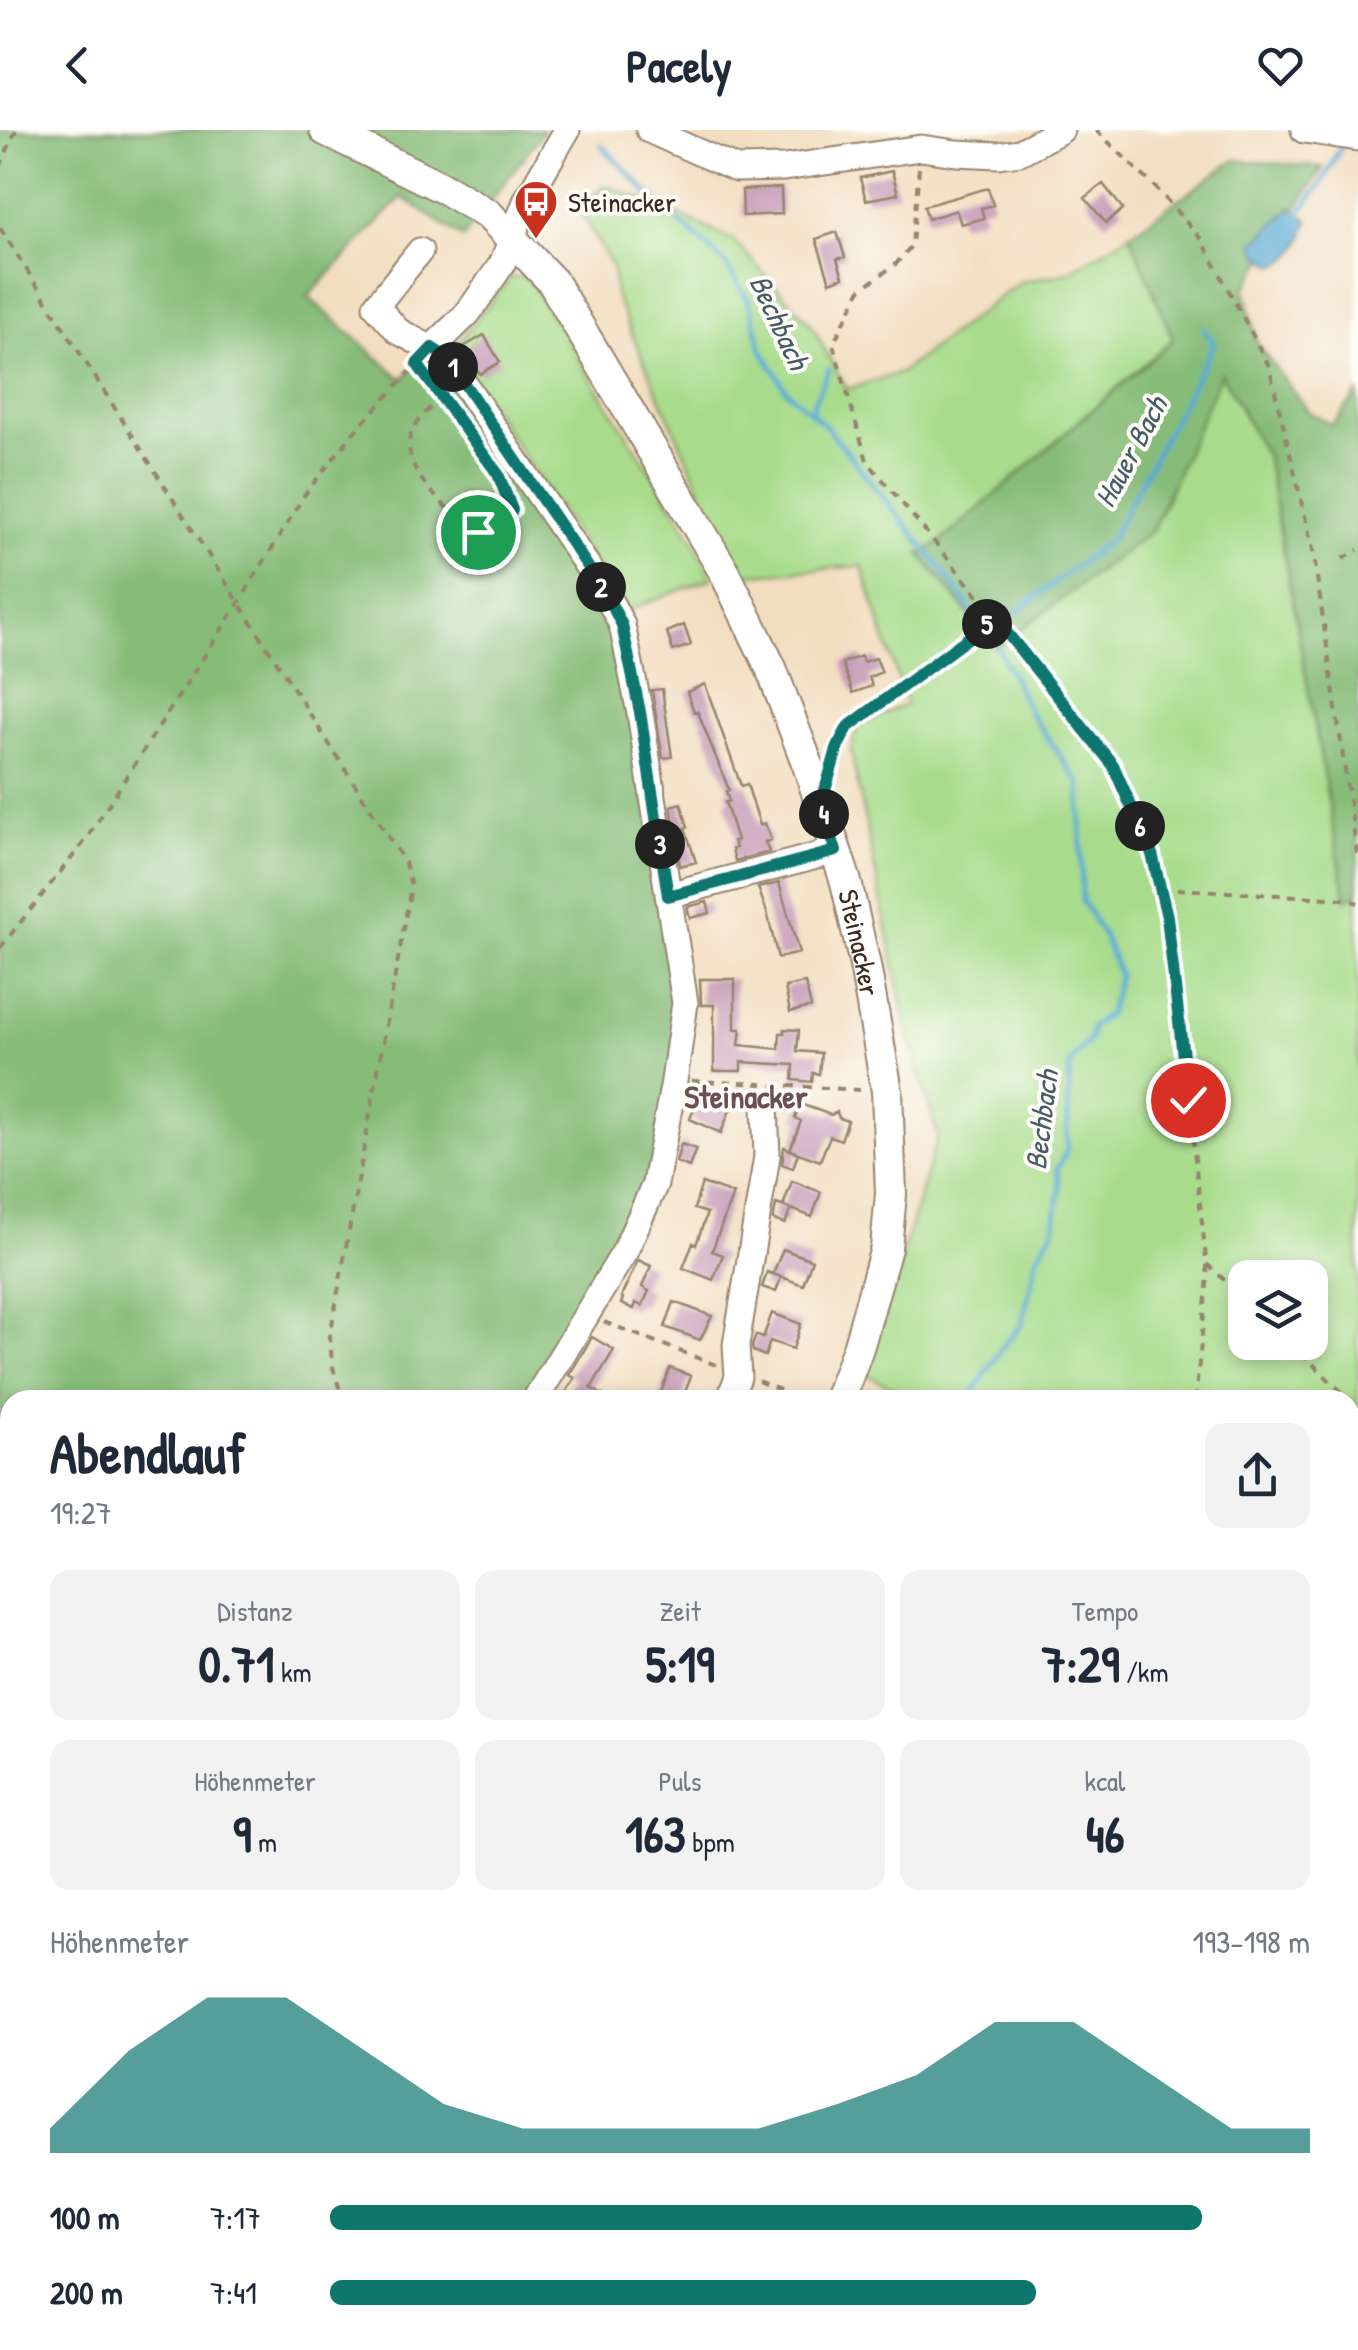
<!DOCTYPE html>
<html lang="de">
<head>
<meta charset="utf-8">
<style>
  :root { --surface:#fff; --page:#f2f2f3; --text:#1f2937; --muted:#747a83; --accent:#0f766e }
  body { margin:0; font-family:"Patrick Hand",sans-serif; background:var(--page); color:var(--text); height:100vh; display:flex; flex-direction:column; font-size:38px; white-space:nowrap }
  * { box-sizing:border-box; margin:0 }
  p { font-size:32px; color:var(--muted) }
  .icon { flex:none; width:55px; height:55px; fill:none; stroke:currentColor; stroke-width:2; stroke-linecap:round; stroke-linejoin:round }
  .map { position:relative; flex:1; overflow:hidden }
  .side { position:absolute; left:0px; top:1260px; width:1360px; height:960px; display:flex; flex-direction:column; background:var(--surface); border-radius:30px 30px 0 0; box-shadow:0 5px 15px #0003 }
  .side>* { flex:none }
  .fabs { position:absolute; left:1228px; top:1130px; display:grid; gap:20px }
  .fabs a { display:grid; place-items:center; width:100px; height:100px; border-radius:20px; background:var(--surface); box-shadow:0 5px 15px #0003; font-size:50px }
  .pin { position:absolute; display:grid; place-items:center; width:85px; height:85px; color:#fff; margin:-42px; border:5px solid #fff; border-radius:50%; box-shadow:0 2px 10px #0007 }
  .km { position:absolute; width:50px; height:50px; margin:-25px; border-radius:50%; background:#222; color:#fff; font-size:28px; line-height:50px; text-align:center }
  .round { display:grid; place-items:center; flex:none; width:105px; height:105px; border-radius:20px; background:var(--page) }
  .head { display:flex; align-items:center; justify-content:space-between; height:170px; padding:0 50px }
  h1 { font-size:55px; font-weight:800; line-height:75px }
  .stats { display:grid; grid-template-columns:repeat(3,1fr); gap:15px; height:170px; padding:10px 50px }
  .stats div { display:grid; align-content:center; border-radius:20px; background:var(--page); text-align:center }
  .stats b { font-size:50px; font-weight:800 }
  .stats small { font-size:28px; font-weight:400 }
  .stats p { font-size:28px }
  .chart { height:280px; padding:20px 50px }
  .chart p { display:flex; justify-content:space-between }
  .chart svg { width:100%; height:180px; margin-top:10px; fill:var(--accent); opacity:.7 }
  ul { padding:0 50px; list-style:none; font-size:32px }
  li { display:grid; grid-template-columns:160px 120px 1fr; align-items:center; height:75px }
  li i { height:25px; border-radius:12px; background:var(--accent) }
  header { display:flex; justify-content:space-between; align-items:center; height:130px; padding:0 50px; background:var(--surface); font-size:45px; font-weight:800 }
  .map>svg:first-child { display:block }
  .green { fill:#a8dc8c; stroke:#728355; stroke-width:2.5; fill-rule:evenodd }
  .forest { fill:#86bc78; stroke:#60734b; stroke-width:2.5 }
  .water { fill:#59aad3; stroke:#4a6a78; stroke-width:2.5 }
  .lines { fill:none; stroke-linecap:round; stroke-linejoin:round }
  .stream { stroke:#59aad3; stroke-width:5 }
  .building { fill:#c395b4 }
  .minor-casing { stroke:#96846e; stroke-width:29 }
  .major-casing { stroke:#96846e; stroke-width:34 }
  .path { stroke:#96846e; stroke-width:4; stroke-dasharray:8 8; stroke-linecap:butt }
  .minor { stroke:#fff; stroke-width:25 }
  .major { stroke:#fff; stroke-width:30 }
  .route-casing { stroke:#fff; stroke-width:20 }
  .route { stroke:#0f766e; stroke-width:12 }
  .labels { text-anchor:middle; stroke-width:8; stroke-linejoin:round; paint-order:stroke }
  .poi-label { font-size:28px; fill:#3b2a1e; stroke:#fdfcf7; text-anchor:start }
  .street-label { font-size:28px; fill:#3b2a1e; stroke:#fdfcf7 }
  .water-label { font-size:30px; font-style:italic; fill:#475d66; stroke:#fdfcf7 }
  .quarter-label { font-size:32px; font-weight:bold; fill:#6b4f52; stroke:#fdfcf7 }
</style>
</head>
<body>
<header><svg class="icon" aria-label="back" viewBox="0 0 24 24"><path d="M15 5l-7 7 7 7"/></svg>Pacely<svg class="icon" aria-label="heart" viewBox="0 0 24 24"><path d="M12 20l-8-8c-3-5 5-10 8-4 3-6 11-1 8 4z"/></svg></header>
<div class="map">
<svg width="1358" height="2220" viewBox="0 0 1358 2220">
  <rect width="100%" height="100%" fill="#fdfcf7"/>
  <filter id="ink" filterUnits="userSpaceOnUse"><feTurbulence type="fractalNoise" baseFrequency=".01" numOctaves="2"/><feDisplacementMap in="SourceGraphic" scale="20" xChannelSelector="R" yChannelSelector="G"/><feConvolveMatrix kernelMatrix="1 2 1 2 8 2 1 2 1" color-interpolation-filters="sRGB"/></filter>
  <filter id="wash" filterUnits="userSpaceOnUse"><feTurbulence type="fractalNoise" baseFrequency=".0048" numOctaves="4" result="noise"/><feDisplacementMap in="SourceGraphic" scale="40" xChannelSelector="R" yChannelSelector="G"/><feGaussianBlur stdDeviation="2.25" result="paint"/><feColorMatrix in="noise" values="0 0 0 0 0 0 0 0 0 0 0 0 0 0 0 0 0 1.4 0 .05"/><feComposite in="paint" operator="in"/></filter>
  <g filter="url(#wash)">
    <rect width="100%" height="100%" fill="#f2ddbf"/>
    <path class="green" d="M605 56 652 72 733 110 810 193 847 259 900 243 1020 152 1069 142 1130 104 1173 209 937 415 920 424 1152 401 1221 242 1267 329 1346 768 1358 764V2220H876L878 2210H1350V1270H917L866 1244 938 1005 909 907 851 621 858 596 906 574 862 436 739 445 615 166 613 139 579 78ZM1245 1148H1310V1212H1245Z
      M511 147 527 148 690 403 712 448 626 481 455 223 456 214Z
      M636 2210H798L794 2220H632Z"/>
    <path class="forest" d="M0 0H544L463 108 402 67 308 167 402 249 432 218 481 278 561 421 613 487 685 873 655 1054 535 1270H10V2210H307V2220H0Z
      M1235 30 1323 37 1245 159 1257 214 1309 282 1332 295 1358 263V764L1346 769 1267 329 1221 243 1152 401 996 518 920 424 937 415 1173 210 1130 104Z"/>
    <path class="water" d="M1292 77 1309 91C1303 109 1296 131 1275 135L1258 123 1254 113Z"/>
    <g class="lines">
      <path class="stream" d="M602 16 648 63 725 133 749 172 762 220 786 260 826 296 936 432 979 490
        M1296 88 1320 56 1342 15
        M812 282 814 272 829 239
        M1010 487 1111 409 1214 213 1203 199
        M968 1270 1003 1216 1022 1194 1038 1125 1054 1100 1060 1059 1057 1039 1067 1020 1070 933 1091 907 1092 896 1109 883 1119 845 1104 807 1082 771 1080 654 1030 583 995 511 987 501
        M1350 1473H1358
        M1350 2064 1358 2068
        M586 2210V2220"/>
    </g>
    <g id="blocks">
      <path class="building" d="M892 41 898 64 866 70 860 48Z
        M1103 54 1123 79 1106 93 1085 68Z
        M781 58 782 84 743 86 742 60Z
        M988 58 993 75 981 78 984 88 961 94 956 80 928 89 924 76Z
        M837 102 845 127 837 129 843 147 830 152 816 109Z
        M484 205 500 232 480 244 462 218Z
        M684 495 691 515 673 521 667 502Z
        M861 526 863 532 876 528 882 542 869 547 872 556 853 563 842 533Z
        M705 554 741 656 747 654 760 695 765 693 771 710 765 712 769 722 735 731 732 719 736 718 733 711 737 710 725 672 729 671 726 661 729 660 699 585 697 581 694 582 687 562Z
        M662 559 672 627 663 628 652 560Z
        M681 673 688 697 685 698 696 732 680 736 671 676Z
        M779 753 799 823 778 828 767 782 758 758Z
        M707 772 710 783 690 788 687 777Z
        M700 849H735V899H741L739 915 779 919 780 903H784V899L799 900 797 921 821 923 819 944 813 943 812 952 793 950 794 935 741 932V941H714V875H701Z
        M805 853 811 877 790 882 785 857Z
        M700 961 732 975 721 1003 690 989Z
        M800 974 831 985 837 982 839 988 848 991 841 1010 830 1006 820 1031 790 1020 801 991 795 988Z
        M681 1014 696 1019 689 1037 676 1032Z
        M784 1017 798 1023 793 1038 782 1034Z
        M792 1051 821 1062 812 1087 783 1076Z
        M702 1053 733 1064 712 1121 723 1125 713 1150 683 1138 693 1113 696 1115 707 1083 694 1079Z
        M776 1074 791 1079 785 1094 773 1090Z
        M783 1119 812 1130 803 1155 773 1144Z
        M638 1130 651 1136 642 1157 649 1161 642 1176 636 1173 634 1179 621 1174 623 1168 621 1167Z
        M767 1142 781 1147 776 1162 762 1157Z
        M674 1172 712 1186 700 1210 665 1197Z
        M772 1183 801 1194 793 1219 770 1211 765 1226 753 1221 752 1216 756 1205 763 1208Z
        M592 1207 614 1220 591 1258 611 1270H561L575 1248 569 1245Z
        M670 1238 691 1246 682 1270H658Z"/>
    </g>
  </g>
  <g filter="url(#ink)">
    <use href="#blocks" fill-opacity="0" stroke="#96846e" stroke-width="2.5"/>
    <g class="lines">
      <defs>
        <path id="minor" d="M649 0 736 39 784 38 921 18 956 23 998 25 1020 22 1061 0
          M1304 0 1358 8
          M420 121 376 176 398 201 446 227 605 462 622 495 640 583 685 873 674 951 655 1054 625 1121 535 1270
          M432 218 468 183 502 134 527 69 567 0
          M668 765 836 721
          M729 1270 738 1247 736 1215 767 1026 765 976
          M849 2220 854 2210"/>
        <g id="major">
          <path id="s1" d="M325 0 447 60 489 85 552 151 725 443 771 538 809 638 846 752 865 835 887 961 891 1064 886 1118 859 1215 839 1270"/>
          <path d="M547 2220V2210"/>
        </g>
      </defs>
      <use href="#minor" class="minor-casing"/>
      <use href="#major" class="major-casing"/>
      <path class="path" d="M1096 0 1158 60 1202 110 1269 236 1313 420 1358 730
        M0 37 16 0
        M919 38 912 115 896 134 861 159 833 214 867 331 937 415 1113 635 1152 724 1167 787 1174 838 1208 1147 1195 1270
        M0 98 405 733 411 757 330 1206 332 1234 343 1270
        M420 237 491 335
        M442 267C431 277 417 289 411 303 398 340 451 384 478 402L504 389 511 380 497 342
        M1343 429 1358 420
        M832 635 838 615 848 597 995 488
        M1161 758 1346 769 1358 773
        M0 818 85 711 240 471 305 364 355 301 418 233
        M692 951 763 954
        M772 955 862 960
        M1207 1134 1245 1169
        M604 1192 716 1235
        M1290 1212 1350 1270
        M758 1251 804 1270
        M1350 1270 1358 1278
        M1350 1607 1358 1606
        M1350 1977 1358 1951
        M0 2096 10 2101
        M205 2210 218 2220
        M1145 2210 1159 2220
        M307 2220V2210"/>
      <use href="#minor" class="minor"/>
      <use href="#major" class="major"/>
    </g>
  </g>
  <g class="lines" filter="url(#ink)">
    <defs>
      <path id="route" d="M478 402 504 389 512 380 498 344 417 234 432 218 446 227 605 462 622 495 640 582 668 766 836 721 821 674 838 616 848 597 995 488 1113 635 1152 724 1167 787 1188 970"/>
    </defs>
    <use href="#route" class="route-casing"/>
    <use href="#route" class="route"/>
  </g>
  <defs>
    <symbol id="bus-pin" viewBox="-11 -11 22 30"><path d="M0 17L-7.5 6A9.5 9.5 0 1 1 7.5 6Z" fill="#c8321e" stroke="#fdfcf7"/><path d="M-5-6H5V4H4V6H2V4H-2V6H-4V4H-5ZM-3.5-4V0h7V-4ZM-3.5 1.2v1.5H-2V1.2ZM2 1.2v1.5H3.5V1.2Z" fill="#fff"/></symbol>
  </defs>
  <g fill-rule="evenodd">
    <use href="#bus-pin" x="511" y="47" width="50" height="68"/>
  </g>
  <g class="labels">
    <g class="poi-label">
      <text x="568" y="82">Steinacker</text>
    </g>
    <g class="street-label">
      <text dy="10" stroke="none"><textPath href="#s1" startOffset="1010">Steinacker</textPath></text>
    </g>
    <g class="water-label">
      <text transform="translate(779 192) rotate(65)" y="10">Bechbach</text>
      <text transform="translate(1131 322) rotate(-62)" y="10">Hauer Bach</text>
      <text transform="translate(1042 990) rotate(-83)" y="10">Bechbach</text>
    </g>
    <g class="quarter-label">
      <text x="746" y="978">Steinacker</text>
    </g>
  </g>
</svg>
<div class="fabs">
<a><svg class="icon" aria-label="layers" viewBox="0 0 24 24"><path d="M12 4l9 5-9 5-9-5zM3 14l9 5 9-5"/></svg></a>
</div>
<div class="pin" style="left:478px;top:402px;background:#1e9e55"><svg class="icon" aria-label="arrive" viewBox="0 0 24 24"><path d="M6 21V4h12l-3 4 3 4H6"/></svg></div>
<div class="pin" style="left:1188px;top:970px;background:#d93025"><svg class="icon" aria-label="check" viewBox="0 0 24 24"><path d="M5 12l5 5 9-10"/></svg></div>
<b class="km" style="left:453px;top:237px">1</b>
<b class="km" style="left:601px;top:457px">2</b>
<b class="km" style="left:660px;top:714px">3</b>
<b class="km" style="left:824px;top:684px">4</b>
<b class="km" style="left:987px;top:494px">5</b>
<b class="km" style="left:1140px;top:696px">6</b>
<section class="side">
<div class="head"><div><h1>Abendlauf</h1><p>19:27</p></div><a class="round"><svg class="icon" aria-label="share" viewBox="0 0 24 24"><path d="M12 15V3M7 8l5-5 5 5M5 13v7h14v-7"/></svg></a></div>
<div class="stats">
<div><p>Distanz</p><b>0.71<small> km</small></b></div>
<div><p>Zeit</p><b>5:19</b></div>
<div><p>Tempo</p><b>7:29<small> /km</small></b></div>
</div>
<div class="stats">
<div><p>Höhenmeter</p><b>9<small> m</small></b></div>
<div><p>Puls</p><b>163<small> bpm</small></b></div>
<div><p>kcal</p><b>46</b></div>
</div>
<div class="chart"><p><span>Höhenmeter</span>193–198 m</p>
<svg viewBox="0 0 160 44" preserveAspectRatio="none"><path d="M0 44V38L10 19L20 6L30 6L40 19L50 32L60 38L70 38L80 38L90 38L100 32L110 25L120 12L130 12L140 25L150 38L160 38V44z"/></svg>
</div>
<ul>
<li><b>100 m</b>7:17<i style="width:89%"></i></li>
<li><b>200 m</b>7:41<i style="width:72%"></i></li>
</ul>
</section>
</div>
</body>
</html>
